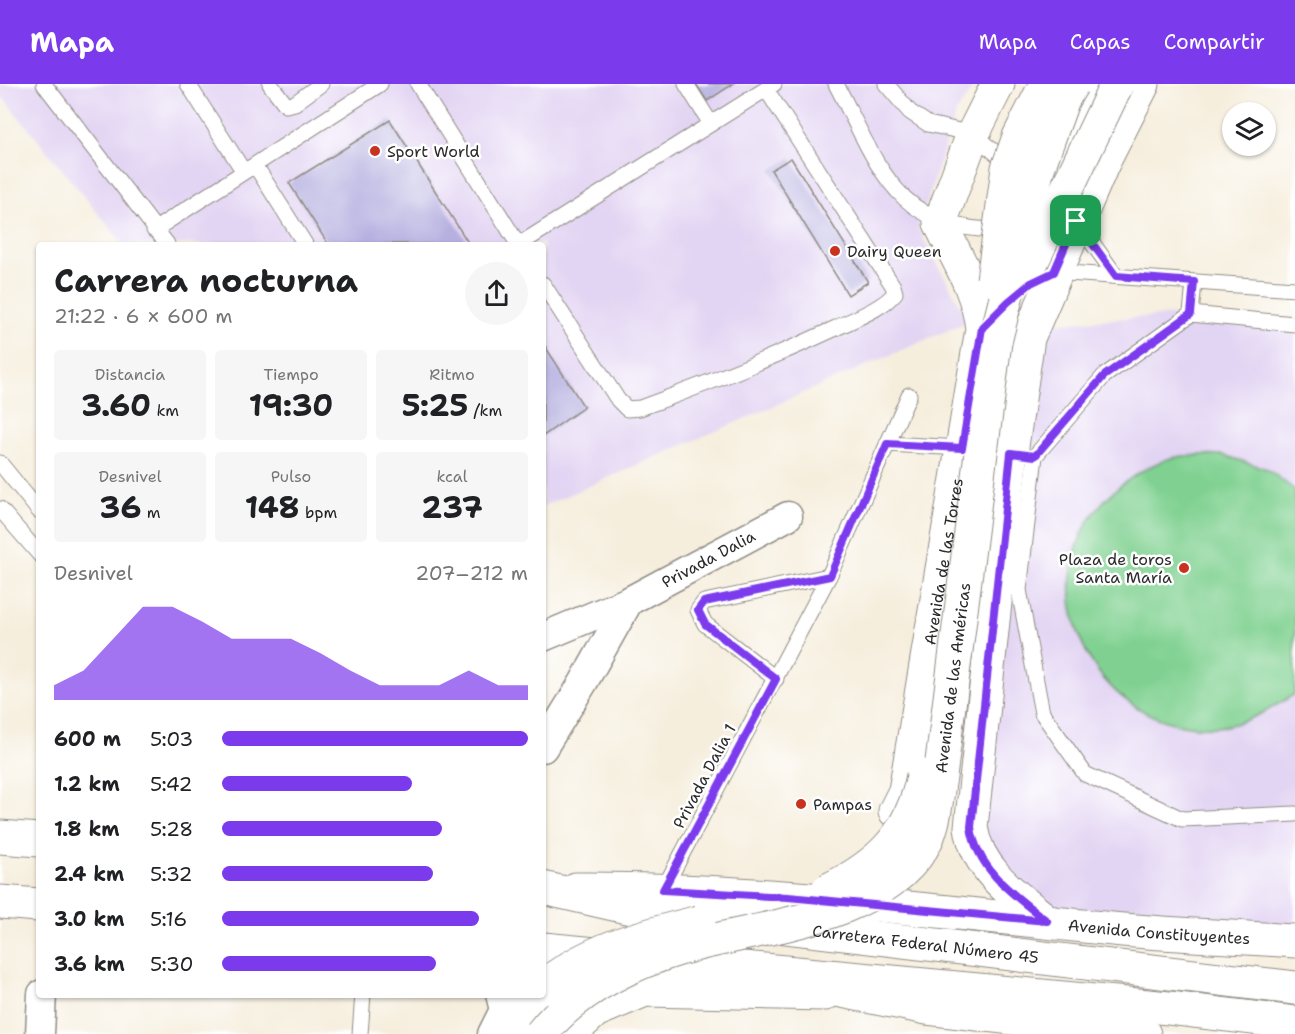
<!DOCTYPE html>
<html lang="es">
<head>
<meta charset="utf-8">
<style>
  :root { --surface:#fff; --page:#f6f6f6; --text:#202124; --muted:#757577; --accent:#7c3aed }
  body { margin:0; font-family:"Shantell Sans",sans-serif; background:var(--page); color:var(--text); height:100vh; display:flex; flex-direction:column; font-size:22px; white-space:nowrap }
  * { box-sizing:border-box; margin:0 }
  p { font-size:20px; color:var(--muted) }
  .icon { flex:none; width:33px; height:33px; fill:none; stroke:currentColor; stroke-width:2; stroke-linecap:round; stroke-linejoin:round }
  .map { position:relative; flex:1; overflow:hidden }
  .sheet { position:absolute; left:36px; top:158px; width:510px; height:756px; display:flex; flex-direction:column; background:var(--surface); border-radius:6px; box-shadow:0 2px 4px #0004 }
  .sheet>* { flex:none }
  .controls { position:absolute; left:1222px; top:18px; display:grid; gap:12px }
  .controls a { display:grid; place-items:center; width:54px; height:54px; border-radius:50%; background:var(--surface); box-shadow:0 2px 4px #0004; font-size:30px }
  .pin { position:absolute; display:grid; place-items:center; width:51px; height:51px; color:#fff; margin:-26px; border-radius:12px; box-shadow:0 3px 9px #0006 }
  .round { display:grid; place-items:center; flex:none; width:63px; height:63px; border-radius:32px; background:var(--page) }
  .summary { display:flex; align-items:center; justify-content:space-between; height:102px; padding:0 18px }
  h1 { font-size:33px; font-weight:700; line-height:45px }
  .stats { display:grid; grid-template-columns:repeat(3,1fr); gap:9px; height:102px; padding:6px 18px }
  .stats div { display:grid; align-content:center; border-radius:6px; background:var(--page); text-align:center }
  .stats b { font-size:30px; font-weight:700 }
  .stats small { font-size:16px; font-weight:400 }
  .stats p { font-size:16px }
  .chart { height:168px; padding:12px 18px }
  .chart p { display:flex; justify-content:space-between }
  .chart svg { width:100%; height:108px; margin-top:6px; fill:var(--accent); opacity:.7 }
  ul { padding:0 18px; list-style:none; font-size:20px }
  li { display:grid; grid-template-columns:96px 72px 1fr; align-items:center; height:45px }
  li i { height:15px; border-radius:8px; background:var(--accent) }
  header { display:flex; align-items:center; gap:36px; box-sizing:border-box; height:84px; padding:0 30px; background:var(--accent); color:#fff }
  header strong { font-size:28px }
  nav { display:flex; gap:33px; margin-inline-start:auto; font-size:21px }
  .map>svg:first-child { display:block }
  .built { fill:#e2d4f3 }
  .green { fill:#80d191; stroke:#567e5e; stroke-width:1.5 }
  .building { fill:#b6b0e0 }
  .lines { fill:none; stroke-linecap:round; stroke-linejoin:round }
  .lane-casing { stroke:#908c84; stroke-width:17 }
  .street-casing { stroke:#908c84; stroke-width:31 }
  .secondary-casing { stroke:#908c84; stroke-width:35 }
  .primary-casing { stroke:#908c84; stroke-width:35 }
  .highway-casing { stroke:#908c84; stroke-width:35 }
  .lane { stroke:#fff; stroke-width:15 }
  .street { stroke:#fff; stroke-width:28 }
  .secondary { stroke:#fff; stroke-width:33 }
  .primary { stroke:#fff; stroke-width:33 }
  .highway { stroke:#fff; stroke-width:33 }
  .secondary-bridge-casing { stroke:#908c84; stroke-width:35; stroke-linecap:butt }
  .secondary-bridge { stroke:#fff; stroke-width:33 }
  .route-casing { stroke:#fff; stroke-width:12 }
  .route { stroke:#7c3aed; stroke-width:8 }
  .poi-dot { fill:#c8321e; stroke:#fff; stroke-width:2 }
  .labels { text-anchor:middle; stroke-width:5; stroke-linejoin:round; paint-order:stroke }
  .poi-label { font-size:16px; fill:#2b2b2b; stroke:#fff; text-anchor:start }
  .street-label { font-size:16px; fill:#2b2b2b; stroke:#fff }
</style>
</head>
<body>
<header>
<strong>Mapa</strong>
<nav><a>Mapa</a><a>Capas</a><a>Compartir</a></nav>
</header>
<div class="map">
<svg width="1295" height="950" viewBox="0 0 1295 950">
  <rect width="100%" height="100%" fill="#fff"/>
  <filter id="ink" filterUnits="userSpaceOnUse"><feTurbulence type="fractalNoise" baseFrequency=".0167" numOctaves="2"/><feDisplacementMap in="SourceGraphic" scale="12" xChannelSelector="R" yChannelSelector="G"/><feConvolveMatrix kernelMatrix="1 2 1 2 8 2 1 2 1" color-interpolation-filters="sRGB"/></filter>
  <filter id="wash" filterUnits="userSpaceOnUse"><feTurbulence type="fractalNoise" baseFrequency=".008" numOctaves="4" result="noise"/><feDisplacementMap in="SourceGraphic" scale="24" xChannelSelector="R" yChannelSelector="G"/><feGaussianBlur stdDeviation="1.35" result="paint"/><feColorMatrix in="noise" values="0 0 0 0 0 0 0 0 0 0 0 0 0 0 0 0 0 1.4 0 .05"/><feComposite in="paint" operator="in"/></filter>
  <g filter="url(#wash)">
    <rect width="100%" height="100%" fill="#f6eedd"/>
    <path class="built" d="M0 0H975L956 29 918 145 969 237 543 422V160H123L0 10Z
      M1191 230 1295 240V855L1047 837 971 743 1029 253 1054 239Z"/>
    <path class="green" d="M1223 371 1267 385 1295 406V610C1271 625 1246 641 1216 643 1090 651 1020 492 1114 407 1132 392 1154 377 1177 373 1192 370 1208 371 1223 371Z"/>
    <g id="blocks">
      <path class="building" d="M696 0H733L707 17Z
        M390 36 469 160H328L289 99Z
        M791 74 868 198 848 211 771 86Z
        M543 259 584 323 543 352Z"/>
    </g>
  </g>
  <g filter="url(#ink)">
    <use href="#blocks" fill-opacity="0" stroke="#908c84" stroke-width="1.5"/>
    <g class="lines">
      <defs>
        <path id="lane" d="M44 0 167 160
          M188 0 244 88
          M270 0 286 21 295 19 321 0
          M418 0 518 160
          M686 0 711 40
          M836 0C879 82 895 147 1002 146
          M886 0 910 28 928 40 973 50 1010 81
          M255 81 305 160
          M1078 139 1116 192
          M154 146 380 0
          M520 160 774 0
          M1054 188 1295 205
          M543 200 618 316 627 325 640 324C707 300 772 274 836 244 854 235 882 225 895 209L893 202 766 5
          M1191 230 1194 198
          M1295 240 1191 230 1104 292 1035 372 1019 506 1042 629 1085 690 1182 735 1295 730
          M887 360 962 364
          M0 379 39 427
          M0 425 39 470
          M776 595 705 540 698 526 704 518 829 492
          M663 806 829 492 909 311
          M360 950 363 910"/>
        <g id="street">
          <path id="s1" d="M543 553 629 517 788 432"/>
          <path d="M543 664 583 599 629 517"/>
          <path d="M40 950 42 910"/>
          <path d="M492 950 504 926 500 910"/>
        </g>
        <g id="secondary">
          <path d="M1070 121C1067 113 1060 103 1060 95 1058 60 1079 29 1096 0"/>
          <path id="s2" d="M895 727 905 707 982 245C978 206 956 173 940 139L973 50 998 0"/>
          <path d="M1047 837C1015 812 977 786 971 743L1011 369 1028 254 1103 79 1143 0"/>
          <path d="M504 950 536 910"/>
        </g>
        <g id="primary">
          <path id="s3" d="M576 805C759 804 941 828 1123 846 1180 851 1238 853 1295 857"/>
          <path d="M802 899 927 924 1144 950"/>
          <path d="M570 950 595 927 645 906 825 910"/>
        </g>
        <g id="highway">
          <path d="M0 753 39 756"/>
          <path id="s4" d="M543 804 635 825 1295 904"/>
          <path d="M0 818 39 821"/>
          <path d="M543 865 1169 924 1295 939"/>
        </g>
      </defs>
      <use href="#lane" class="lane-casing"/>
      <use href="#street" class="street-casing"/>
      <use href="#secondary" class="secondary-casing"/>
      <use href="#primary" class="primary-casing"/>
      <use href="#highway" class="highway-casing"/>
      <use href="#lane" class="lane"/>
      <use href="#street" class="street"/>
      <use href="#secondary" class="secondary"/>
      <use href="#primary" class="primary"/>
      <use href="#highway" class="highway"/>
      <defs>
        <g id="secondary-bridge">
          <path d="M1028 186 1117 0"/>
          <path d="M993 196 1008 84 1019 53 1046 0"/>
          <path d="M828 806C879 781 911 751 923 692"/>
          <path d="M543 903C588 865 643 852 699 838"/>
          <path id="s5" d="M541 950C575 907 627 881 679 865 754 843 876 837 922 764 935 744 936 716 940 693L995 258 1038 84 1063 15 1072 0"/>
        </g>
      </defs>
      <use href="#secondary-bridge" class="secondary-bridge-casing"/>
      <use href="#secondary-bridge" class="secondary-bridge"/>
    </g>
  </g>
  <g class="lines" filter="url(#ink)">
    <defs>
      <path id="route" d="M1076 137 1116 192 1194 198 1191 230 1104 292 1035 372 1011 369 971 743C977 786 1015 812 1047 837L788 813 663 806 776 595 705 540 698 526 704 518 830 492 887 360 962 364 982 244 1008 218 1031 199 1054 188Z"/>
    </defs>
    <use href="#route" class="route-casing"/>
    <use href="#route" class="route"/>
  </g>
  <g class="poi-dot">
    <circle cx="375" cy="67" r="6"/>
    <circle cx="835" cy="167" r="6"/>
    <circle cx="1184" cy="484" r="6"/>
    <circle cx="801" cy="720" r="6"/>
  </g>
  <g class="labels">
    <g class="poi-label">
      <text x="387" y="73">Sport World</text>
      <text x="847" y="173">Dairy Queen</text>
      <text x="1172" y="481" text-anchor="end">Plaza de toros<tspan x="1172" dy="18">Santa María</tspan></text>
      <text x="813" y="726">Pampas</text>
    </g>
    <g class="street-label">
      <text dy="6" stroke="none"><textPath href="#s1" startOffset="183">Privada Dalia</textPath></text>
      <text dy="6" stroke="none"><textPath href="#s2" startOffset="255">Avenida de las Torres</textPath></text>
      <text dy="6" stroke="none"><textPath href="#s5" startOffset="608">Avenida de las Américas</textPath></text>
      <text transform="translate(704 692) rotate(-62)" y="6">Privada Dalia 1</text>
      <text dy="6" stroke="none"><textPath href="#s3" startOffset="585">Avenida Constituyentes</textPath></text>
      <text dy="6" stroke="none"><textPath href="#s4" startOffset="387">Carretera Federal Número 45</textPath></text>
    </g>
  </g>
</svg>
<div class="controls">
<a><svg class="icon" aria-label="layers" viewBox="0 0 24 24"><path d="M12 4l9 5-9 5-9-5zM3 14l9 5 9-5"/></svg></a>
</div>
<div class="pin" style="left:1076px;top:137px;background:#1e9e55"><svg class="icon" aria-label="arrive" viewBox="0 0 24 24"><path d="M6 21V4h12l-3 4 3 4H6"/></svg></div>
<section class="sheet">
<div class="summary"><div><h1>Carrera nocturna</h1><p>21:22 · 6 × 600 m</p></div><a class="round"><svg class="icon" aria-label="share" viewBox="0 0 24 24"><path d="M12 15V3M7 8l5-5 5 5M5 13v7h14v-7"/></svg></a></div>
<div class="stats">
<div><p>Distancia</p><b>3.60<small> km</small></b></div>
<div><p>Tiempo</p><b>19:30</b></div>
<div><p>Ritmo</p><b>5:25<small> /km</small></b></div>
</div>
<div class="stats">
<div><p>Desnivel</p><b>36<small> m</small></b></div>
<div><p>Pulso</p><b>148<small> bpm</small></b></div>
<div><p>kcal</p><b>237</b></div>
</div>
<div class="chart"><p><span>Desnivel</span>207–212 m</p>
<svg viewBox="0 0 160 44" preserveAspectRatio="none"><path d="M0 44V38L10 32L20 19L30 6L40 6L50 12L60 19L70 19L80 19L90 25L100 32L110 38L120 38L130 38L140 32L150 38L160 38V44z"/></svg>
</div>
<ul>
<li><b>600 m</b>5:03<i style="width:100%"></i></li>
<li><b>1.2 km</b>5:42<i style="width:62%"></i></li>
<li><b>1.8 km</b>5:28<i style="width:72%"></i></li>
<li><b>2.4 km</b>5:32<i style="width:69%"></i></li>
<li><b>3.0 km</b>5:16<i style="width:84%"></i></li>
<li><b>3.6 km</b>5:30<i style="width:70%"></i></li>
</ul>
</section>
</div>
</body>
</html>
